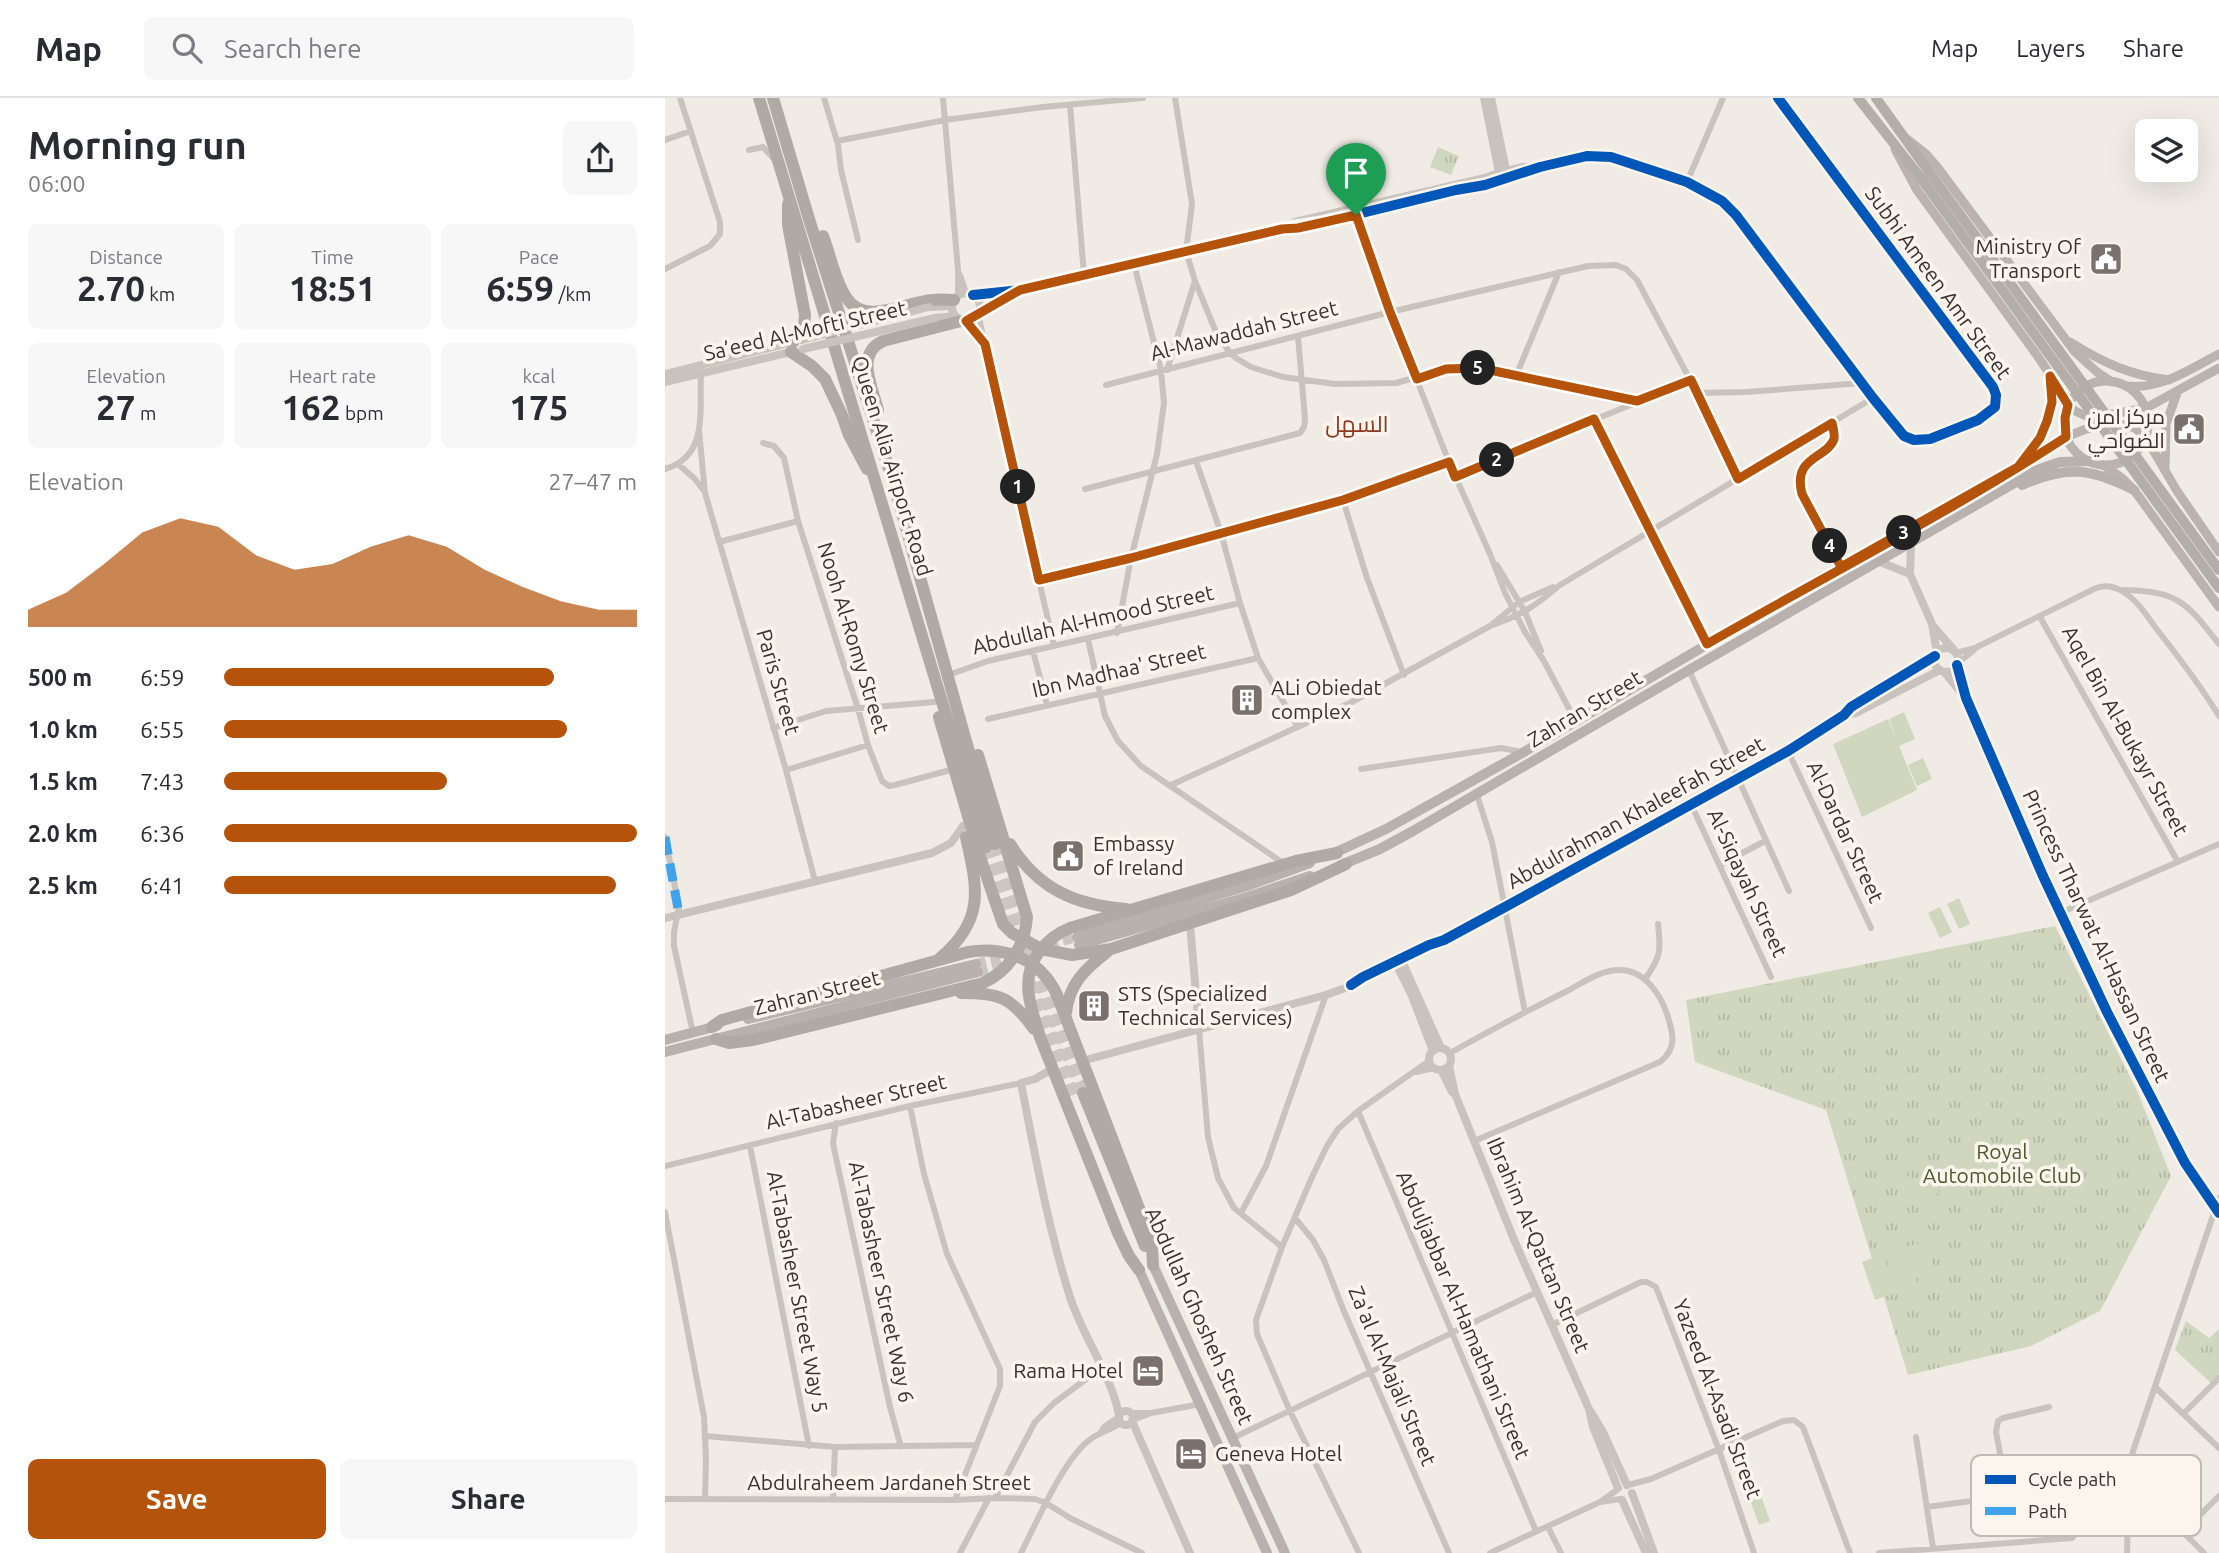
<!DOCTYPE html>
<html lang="en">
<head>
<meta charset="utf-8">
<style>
  :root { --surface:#fff; --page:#f7f7f7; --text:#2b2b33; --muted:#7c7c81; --line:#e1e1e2; --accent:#b45309 }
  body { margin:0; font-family:Ubuntu,Cairo,sans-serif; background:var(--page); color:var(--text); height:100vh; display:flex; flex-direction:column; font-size:26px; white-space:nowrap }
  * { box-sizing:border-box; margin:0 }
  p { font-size:23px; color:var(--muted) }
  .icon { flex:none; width:38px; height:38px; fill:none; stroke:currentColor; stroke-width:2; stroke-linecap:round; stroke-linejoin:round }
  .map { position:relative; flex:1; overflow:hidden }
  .details { display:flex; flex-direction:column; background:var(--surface); width:665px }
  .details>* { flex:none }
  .buttons { position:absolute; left:1470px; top:21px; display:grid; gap:14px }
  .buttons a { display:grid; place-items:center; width:63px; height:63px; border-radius:10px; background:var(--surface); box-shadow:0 7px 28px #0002; font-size:35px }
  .pin { position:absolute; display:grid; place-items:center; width:60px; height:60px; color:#fff; margin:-72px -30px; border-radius:50% 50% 50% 0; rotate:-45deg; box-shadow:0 0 7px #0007 }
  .pin .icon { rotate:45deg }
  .km { position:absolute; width:35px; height:35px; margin:-18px; border-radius:50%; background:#222; color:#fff; font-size:19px; line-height:35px; text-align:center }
  .round { display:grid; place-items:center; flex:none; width:74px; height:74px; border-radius:10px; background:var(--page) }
  .headline { display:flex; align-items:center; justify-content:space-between; height:119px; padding:0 28px }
  h1 { font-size:38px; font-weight:700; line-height:52px }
  .figures { display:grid; grid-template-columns:repeat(3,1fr); gap:10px; height:119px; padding:7px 28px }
  .figures div { display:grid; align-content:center; border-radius:10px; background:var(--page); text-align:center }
  .figures b { font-size:35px; font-weight:700 }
  .figures small { font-size:19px; font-weight:400 }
  .figures p { font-size:19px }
  .chart { height:196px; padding:14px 28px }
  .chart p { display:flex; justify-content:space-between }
  .chart svg { width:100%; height:126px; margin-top:7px; fill:var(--accent); opacity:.7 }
  .primary-button { display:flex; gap:14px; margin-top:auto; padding:14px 28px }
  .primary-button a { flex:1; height:80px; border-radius:10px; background:var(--accent); color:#fff; font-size:28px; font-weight:700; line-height:80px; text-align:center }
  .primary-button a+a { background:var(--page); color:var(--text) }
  ul { padding:0 28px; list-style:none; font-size:23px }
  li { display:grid; grid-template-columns:112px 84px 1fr; align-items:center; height:52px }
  li i { height:18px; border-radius:9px; background:var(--accent) }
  header { display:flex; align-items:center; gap:42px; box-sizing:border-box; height:98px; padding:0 35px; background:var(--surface); border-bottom:2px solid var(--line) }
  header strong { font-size:33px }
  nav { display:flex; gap:38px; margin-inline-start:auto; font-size:24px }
  .search { width:490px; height:63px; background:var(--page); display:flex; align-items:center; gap:18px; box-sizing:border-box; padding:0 24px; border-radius:10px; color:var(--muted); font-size:26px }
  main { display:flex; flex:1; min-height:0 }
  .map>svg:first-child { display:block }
  .grass { fill:url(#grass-tufts) }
  .garden { fill:#d1d6bf }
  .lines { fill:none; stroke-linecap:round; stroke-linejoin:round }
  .primary-tunnel { stroke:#ccc6c0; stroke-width:10; stroke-dasharray:10 5; stroke-linecap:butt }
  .motorway-tunnel { stroke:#ccc6c0; stroke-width:12; stroke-dasharray:12 6; stroke-linecap:butt }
  .minor { stroke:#c9c3be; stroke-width:6 }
  .tertiary { stroke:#c9c3be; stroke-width:8 }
  .secondary { stroke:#bab3ae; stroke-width:9 }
  .primary { stroke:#b8b1ad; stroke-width:10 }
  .trunk { stroke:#b4aea8; stroke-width:10 }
  .motorway { stroke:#afaaa4; stroke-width:12 }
  .tertiary-bridge { stroke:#c9c3be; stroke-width:8 }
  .trunk-bridge { stroke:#b4aea8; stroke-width:10 }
  .quiet { stroke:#3fa3eb; stroke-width:9; stroke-dasharray:18 9; stroke-linecap:butt }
  .cycleway-casing { stroke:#fbf5ee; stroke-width:15 }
  .cycleway { stroke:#0057b8; stroke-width:10 }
  .route-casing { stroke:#fff; stroke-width:14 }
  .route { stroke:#b45309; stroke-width:9 }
  .labels { text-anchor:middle; stroke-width:7; stroke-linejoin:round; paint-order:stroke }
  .poi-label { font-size:21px; fill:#3b302b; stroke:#fbf5ee; text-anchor:start }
  .street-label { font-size:21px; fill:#3b302b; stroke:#fbf5ee }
  .park-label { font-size:21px; fill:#4a5a2e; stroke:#fbf5ee }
  .neighbourhood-label { font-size:23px; fill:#8c3b22; stroke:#fbf5ee }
  .key { fill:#fbf5ee; stroke:#c1bab4; stroke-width:2 }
  .key-label { font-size:19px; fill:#3b302b }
</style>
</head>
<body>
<header>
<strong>Map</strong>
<div class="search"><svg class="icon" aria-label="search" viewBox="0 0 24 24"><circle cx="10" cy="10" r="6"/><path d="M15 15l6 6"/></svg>Search here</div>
<nav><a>Map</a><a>Layers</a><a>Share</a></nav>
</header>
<main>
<section class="details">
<div class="headline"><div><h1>Morning run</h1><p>06:00</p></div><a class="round"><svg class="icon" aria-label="share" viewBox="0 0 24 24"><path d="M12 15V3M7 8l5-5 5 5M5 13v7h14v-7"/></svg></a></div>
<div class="figures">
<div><p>Distance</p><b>2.70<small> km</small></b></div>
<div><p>Time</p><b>18:51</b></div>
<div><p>Pace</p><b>6:59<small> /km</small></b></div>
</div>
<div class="figures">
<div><p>Elevation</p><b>27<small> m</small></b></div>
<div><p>Heart rate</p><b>162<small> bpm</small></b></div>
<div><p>kcal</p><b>175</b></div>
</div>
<div class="chart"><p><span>Elevation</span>27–47 m</p>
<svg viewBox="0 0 160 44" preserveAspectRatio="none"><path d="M0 44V38L10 32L20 22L30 11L40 6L50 9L60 19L70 24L80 22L90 16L100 12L110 16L120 24L130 30L140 35L150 38L160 38V44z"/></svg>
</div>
<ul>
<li><b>500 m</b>6:59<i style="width:80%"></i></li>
<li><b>1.0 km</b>6:55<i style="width:83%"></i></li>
<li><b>1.5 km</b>7:43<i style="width:54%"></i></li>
<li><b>2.0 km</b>6:36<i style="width:100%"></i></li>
<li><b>2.5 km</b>6:41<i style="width:95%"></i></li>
</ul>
<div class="primary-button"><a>Save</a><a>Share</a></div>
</section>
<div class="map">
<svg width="1554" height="1455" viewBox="0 0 1554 1455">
  <defs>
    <pattern id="grass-tufts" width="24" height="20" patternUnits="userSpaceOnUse" patternTransform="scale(1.75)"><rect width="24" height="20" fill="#d1d6bf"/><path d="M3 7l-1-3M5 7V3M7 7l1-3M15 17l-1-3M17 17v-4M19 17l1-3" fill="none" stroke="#b4b8a4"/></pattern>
  </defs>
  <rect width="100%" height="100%" fill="#f0ebe5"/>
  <path class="grass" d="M773 49 794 58 786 77 765 69Z
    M1390 828 1473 995 1506 1078 1435 1213 1366 1248 1243 1277 1161 1012 1030 964 1021 902Z
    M1521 1223 1544 1240 1554 1231V1277L1546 1285 1510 1252Z"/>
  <path class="garden" d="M1239 614 1250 641 1234 648 1252 692 1197 719 1168 646 1223 621 1232 643 1224 621Z
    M1258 660 1267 681 1252 688 1243 667Z
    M1294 800 1305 826 1294 831 1282 806Z
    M1275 809 1287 834 1275 840 1263 815Z
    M1351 1042 1359 1067 1348 1071 1339 1046Z
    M1329 1049 1338 1073 1326 1077 1318 1053Z
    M1308 1056 1317 1080 1306 1084 1298 1059Z
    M1286 1063 1294 1089 1283 1092 1275 1067Z
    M1266 1070 1274 1095 1263 1099 1255 1074Z
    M1246 1078 1255 1102 1244 1106 1235 1081Z
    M1260 1143 1273 1180 1255 1186 1242 1149Z
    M1240 1148 1253 1187 1233 1194 1219 1155Z
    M1217 1156 1231 1195 1210 1202 1197 1164Z
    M1096 1398 1105 1423 1094 1427 1085 1402Z"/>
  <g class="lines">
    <path class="primary-tunnel" d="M311 866 412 839
      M313 874 343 866"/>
    <path class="motorway-tunnel" d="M330 746C355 831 385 913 418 995
      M321 749 349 838
      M365 885 410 1002"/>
    <path class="minor" d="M159 0 173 47 176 72 193 142
      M278 0 293 172V198
      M510 0 527 106 521 153 530 183 551 234 565 255 571 260 586 269 618 279 670 286 731 285 781 271 815 270 972 303
      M405 7 419 177
      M0 42 26 33
      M172 43 280 22 378 9 478 0
      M98 49 108 60
      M84 52 98 49
      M841 72 858 68H873
      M843 81C869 72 894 61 922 58 962 54 1041 89 1071 117L1208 300 1239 338 1249 342 1265 341 1313 322 1330 309 1331 297 1328 289 1113 0
      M1022 84 1058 0
      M689 113 725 214 784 364 825 456 840 495 860 534 879 563 911 624
      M0 171 45 148 55 136V124L15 0
      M295 177 301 195
      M313 216 389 548
      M301 224 320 246
      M502 272 530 183
      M851 278 894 174
      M441 287 725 214 923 168 951 167 961 171 972 182 1046 321 1073 381
      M1033 295 1081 294 1198 285
      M929 321 1042 546
      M1167 325 1168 342 1143 365 1137 375 1135 385 1140 400 1176 469
      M34 332 40 395 121 672 150 783
      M98 345 109 348 119 360 133 423 193 611 203 647 217 683 224 688 230 687 289 671
      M531 363 556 435 575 505 593 560 633 629
      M14 367 30 381 39 393
      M0 371C44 358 34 313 36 276
      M790 379 1026 282
      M420 391 635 335 639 329 640 321 633 238
      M678 402 702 480 739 577
      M54 444 133 423
      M832 467 860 514 876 553
      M374 482C511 449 652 414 784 364
      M1458 492C1513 493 1521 504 1554 546
      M1375 519 1513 764
      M825 528C857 517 869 509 895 487L1208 300
      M452 535 466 460 492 356 499 305 496 272 469 166
      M423 541 440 618 453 643 476 668 618 765
      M368 553 382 607
      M1291 555 1310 550 1431 490C1441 487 1447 488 1457 493 1471 501 1481 516 1490 529 1513 558 1535 587 1554 618
      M1293 565 1309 552
      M1024 572 1124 793
      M289 575 323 563 575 505
      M323 621 593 560
      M108 630 161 613 269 604
      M1123 653 1206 830
      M696 671 836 650 857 654
      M121 672 203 647
      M506 687 685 605 825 528 854 504 888 489
      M812 697 827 744 860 914
      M1026 706 1106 879
      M0 739 14 809 9 834V848L28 935
      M1055 767 1100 743
      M1395 815 1554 746
      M980 881C996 859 996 853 993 826
      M534 931 543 1039 553 1080 569 1110 617 1149
      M785 955C824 933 864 912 904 892 919 884 936 872 954 872 978 871 995 895 1002 916 1008 935 1013 950 995 964L809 1043
      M751 974 769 970
      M245 1008 259 1076 282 1156 335 1271V1288L290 1402
      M693 1013 871 1433
      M171 1025 168 1045 170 1055 225 1309 236 1349
      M85 1048 144 1348
      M0 1068 245 1008 356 985
      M0 1114 39 1319 41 1360 40 1401
      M576 1115 601 1068 661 897
      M630 1120 648 1142 659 1162 678 1211 784 1455
      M887 1227 976 1184H982L991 1189 1054 1352 1089 1455
      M1490 1289 1554 1350
      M467 1315H484
      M1519 1315 1554 1280
      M468 1322 486 1315 536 1306
      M436 1334 440 1328 454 1319
      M40 1338 170 1349 310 1347
      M1251 1339 1268 1450
      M568 1340 872 1194
      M963 1387 986 1381 1118 1323 1129 1322 1138 1329 1185 1455
      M1343 1398 1331 1334 1333 1323 1338 1320 1384 1309
      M330 1400 370 1324 389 1305 436 1270
      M0 1401 290 1402 330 1400 370 1401 381 1405 405 1420 477 1455
      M168 1402 170 1349
      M935 1404 955 1401
      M1262 1409 1343 1398 1431 1389 1464 1390 1490 1406 1539 1455
      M883 1429 896 1455
      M1518 1434 1554 1398
      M295 1455 324 1400
      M356 1455C372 1424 399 1359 427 1340 436 1334 447 1331 456 1325
      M694 1455 624 1311 592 1236 591 1222 617 1149 647 1079 662 1048 673 1031 693 1013 764 963
      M825 1455 935 1404 952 1392
      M1214 1455 1407 1440C1418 1429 1413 1406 1414 1391
      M1462 1455 1464 1373 1468 1353 1554 1100"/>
    <path class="tertiary" d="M819 0 835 79
      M617 131 630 124 820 80 841 72
      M287 209a14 14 0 1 1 28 0a14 14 0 1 1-28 0Z
      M308 197 355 192 617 131 656 125 843 81 826 0
      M264 209 287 208
      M314 215 352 194
      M270 220 290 218
      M0 276 131 243
      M0 284 130 253
      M1246 446 1245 476 1267 526 1272 555
      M1215 464 1245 476
      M1268 528 1289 552
      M1269 562a12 12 0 1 1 24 0a12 12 0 1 1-24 0Z
      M1292 567 1301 600 1378 778 1442 914 1520 1065 1554 1115
      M1279 574 1299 598
      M1179 617 1191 615 1275 572
      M0 820 267 755 286 745 298 728
      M525 826 534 931
      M736 861 776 950
      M730 864 747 898 768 953
      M686 887 698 879 764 847 779 842 840 809 1123 653 1179 617 1186 609 1270 558
      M764 961a11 11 0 1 1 22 0a11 11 0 1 1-22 0Z
      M417 963 661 897 691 886
      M784 968 790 996 850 1144 924 1311 928 1329 953 1390
      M389 970 370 981 356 985C370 1057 383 1129 405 1199 418 1239 446 1276 454 1317
      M776 972 787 994 790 996
      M454 1320a7 7 0 1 1 14 0a7 7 0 1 1-14 0Z
      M926 1314 937 1332 962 1387
      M467 1323 525 1455
      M967 1395 989 1455
      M957 1402 981 1455"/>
    <path class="secondary" d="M1242 41 1261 56 1273 70 1410 254 1432 274 1447 284
      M1230 51 1252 92 1374 260 1408 312 1421 318H1437L1481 310 1554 270
      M1405 244C1439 265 1464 277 1504 282
      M1399 325a42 42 0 1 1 84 0a42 42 0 1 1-84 0Z
      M1461 288C1496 292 1525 271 1554 256
      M1401 339 1421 331 1452 325 1470 330 1481 340 1512 393 1554 454
      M1438 367 1457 380 1469 392 1554 509
      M1500 370 1501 326 1512 295"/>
    <path class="primary" d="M1359 362C1380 336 1389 311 1386 278
      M1357 387C1401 367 1426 370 1469 392
      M665 757 721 731 859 654 1135 492 1353 369 1401 339
      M676 767 715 751 748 733 1024 572 1372 372 1395 364 1424 363
      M412 839 582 788 645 765
      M414 847 582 799 645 778
      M83 921 311 866
      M0 942 52 928
      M0 954 313 874
      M488 1167 620 1455
      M474 1172 602 1455"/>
    <path class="trunk" d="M1193 0 1255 79
      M1211 0 1264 74"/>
    <path class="motorway" d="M94 0 321 749
      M108 0 144 121 229 387 330 746
      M123 106V127L140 217 139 228 128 244
      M158 138C165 156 170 183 181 199 199 229 241 204 267 202 274 201 282 202 289 202
      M126 254 147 268 160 281 177 317 184 337 202 371
      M213 312C207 288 190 256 218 243L296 223
      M274 619 315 759 338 826 347 835 376 851 407 857 446 851 626 792 681 766
      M345 746C373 791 410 807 461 811
      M274 861C320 822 313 792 301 739
      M296 895C335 895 346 899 369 931
      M401 915C404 886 420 871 442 854
      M47 929 57 922 303 854C340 848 376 861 392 897L480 1126 487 1147 488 1167
      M51 941 64 945 88 942 318 885C344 873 360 848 362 819L313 657
      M418 995 480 1148
      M474 1172 464 1158 453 1135 375 939C366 910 354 881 374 854 382 843 392 835 405 830L631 763 672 755"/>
    <path class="tertiary-bridge" d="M137 242 264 209
      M138 251 270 220"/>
    <path class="trunk-bridge" d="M1264 74 1554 472
      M1255 79 1554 490"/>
    <path class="quiet" d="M0 739 14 816"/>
    <defs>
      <path id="cycleway" d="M308 197 355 192 617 131 656 125 791 92 820 87 875 69 922 58 946 59 1022 84 1057 103 1071 117 1208 300 1239 338 1249 342 1265 341 1313 322 1330 309 1331 297 1328 289 1113 0
        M1292 567 1301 600 1378 778 1442 914 1520 1065 1554 1115
        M686 887 698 879 764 847 779 842 840 809 1123 653 1179 617 1186 609 1270 558"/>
    </defs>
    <use href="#cycleway" class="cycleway-casing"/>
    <use href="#cycleway" class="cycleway"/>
  </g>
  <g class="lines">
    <defs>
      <path id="route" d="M691 117 633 130 617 131 355 192 301 223 320 246 374 482 466 460 678 402 784 364 790 379 929 321 1042 546C1162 477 1286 414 1401 339L1400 320 1403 307 1385 278 1387 304 1382 323 1375 340 1353 369 1176 469 1137 396C1127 358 1162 361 1169 341 1170 336 1168 330 1167 325L1073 381 1026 282 972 303 815 270 781 271 752 281 725 214 691 117"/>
    </defs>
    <use href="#route" class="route-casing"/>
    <use href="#route" class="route"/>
  </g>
  <defs>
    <symbol id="civic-square" viewBox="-11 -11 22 22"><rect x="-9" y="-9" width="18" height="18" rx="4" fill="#7a716c" stroke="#fbf5ee"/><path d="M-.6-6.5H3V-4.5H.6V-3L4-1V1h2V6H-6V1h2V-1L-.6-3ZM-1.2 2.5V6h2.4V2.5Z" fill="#fff"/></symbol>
    <symbol id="building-square" viewBox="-11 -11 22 22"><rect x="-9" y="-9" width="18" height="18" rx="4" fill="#7a716c" stroke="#fbf5ee"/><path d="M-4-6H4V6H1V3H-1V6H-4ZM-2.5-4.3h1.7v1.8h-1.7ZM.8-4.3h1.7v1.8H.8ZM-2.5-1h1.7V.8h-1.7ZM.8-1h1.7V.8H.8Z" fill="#fff"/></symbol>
    <symbol id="hotel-square" viewBox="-11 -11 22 22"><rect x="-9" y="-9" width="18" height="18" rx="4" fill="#7a716c" stroke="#fbf5ee"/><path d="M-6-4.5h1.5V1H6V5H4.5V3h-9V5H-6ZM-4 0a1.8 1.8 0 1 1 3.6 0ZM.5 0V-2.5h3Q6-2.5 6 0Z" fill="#fff"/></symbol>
  </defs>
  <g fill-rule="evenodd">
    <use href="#civic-square" x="1422" y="142" width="38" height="38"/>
    <use href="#civic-square" x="1505" y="312" width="38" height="38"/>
    <use href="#building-square" x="563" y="583" width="38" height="38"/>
    <use href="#civic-square" x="384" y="739" width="38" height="38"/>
    <use href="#building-square" x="410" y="889" width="38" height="38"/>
    <use href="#hotel-square" x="464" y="1254" width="38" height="38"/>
    <use href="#hotel-square" x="507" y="1337" width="38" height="38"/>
  </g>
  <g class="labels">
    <g class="poi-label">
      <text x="1416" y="156" text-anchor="end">Ministry Of<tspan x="1416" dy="24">Transport</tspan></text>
      <text x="1500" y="326" text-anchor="end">مركز امن<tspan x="1500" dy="24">الضواحي</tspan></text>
      <text x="606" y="597">ALi Obiedat<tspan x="606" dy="24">complex</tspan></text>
      <text x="428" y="753">Embassy<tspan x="428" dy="24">of Ireland</tspan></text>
      <text x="453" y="903">STS (Specialized<tspan x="453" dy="24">Technical Services)</tspan></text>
      <text x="458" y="1280" text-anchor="end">Rama Hotel</text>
      <text x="550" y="1363">Geneva Hotel</text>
    </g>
    <g class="street-label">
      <text transform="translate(1273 185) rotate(54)" y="7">Subhi Ameen Amr Street</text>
      <text transform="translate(140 233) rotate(-13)" y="7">Sa’eed Al-Mofti Street</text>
      <text transform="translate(579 233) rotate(-14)" y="7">Al-Mawaddah Street</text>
      <text transform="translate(227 368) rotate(73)" y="7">Queen Alia Airport Road</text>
      <text transform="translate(428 522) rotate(-13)" y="7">Abdullah Al-Hmood Street</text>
      <text transform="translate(188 540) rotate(73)" y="7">Nooh Al-Romy Street</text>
      <text transform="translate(454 573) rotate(-13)" y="7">Ibn Madhaa' Street</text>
      <text transform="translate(113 584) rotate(74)" y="7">Paris Street</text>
      <text transform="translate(920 611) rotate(-31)" y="7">Zahran Street</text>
      <text transform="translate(1460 633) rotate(61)" y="7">Aqel Bin Al-Bukayr Street</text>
      <text transform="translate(971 715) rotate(-29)" y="7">Abdulrahman Khaleefah Street</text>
      <text transform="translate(1180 734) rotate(65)" y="7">Al-Dardar Street</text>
      <text transform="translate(1082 785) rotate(65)" y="7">Al-Siqayah Street</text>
      <text transform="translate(1431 838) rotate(65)" y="7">Princess Tharwat Al-Hassan Street</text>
      <text transform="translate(152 895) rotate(-14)" y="7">Zahran Street</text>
      <text transform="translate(191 1004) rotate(-13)" y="7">Al-Tabasheer Street</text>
      <text transform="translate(873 1147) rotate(67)" y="7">Ibrahim Al-Qattan Street</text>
      <text transform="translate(216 1184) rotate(78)" y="7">Al-Tabasheer Street Way 6</text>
      <text transform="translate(132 1194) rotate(79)" y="7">Al-Tabasheer Street Way 5</text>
      <text transform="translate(798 1217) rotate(67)" y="7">Abduljabbar Al-Hamathani Street</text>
      <text transform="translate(534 1218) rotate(66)" y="7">Abdullah Ghosheh Street</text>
      <text transform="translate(727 1278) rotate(67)" y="7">Za'al Al-Majali Street</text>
      <text transform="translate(1052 1301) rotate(69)" y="7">Yazeed Al-Asadi Street</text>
      <text x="224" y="1392">Abdulraheem Jardaneh Street</text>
    </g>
    <g class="park-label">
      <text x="1337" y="1061">Royal<tspan x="1337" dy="24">Automobile Club</tspan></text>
    </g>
    <g class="neighbourhood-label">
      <text x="692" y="334">السهل</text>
    </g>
  </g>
  <rect x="1306" y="1357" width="230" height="81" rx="10" class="key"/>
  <rect x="1320" y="1377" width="31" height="9" fill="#0057b8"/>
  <rect x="1320" y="1409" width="31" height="8" fill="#3fa3eb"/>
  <g class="key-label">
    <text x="1363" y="1388">Cycle path</text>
    <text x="1363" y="1420">Path</text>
  </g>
</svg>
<div class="buttons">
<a><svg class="icon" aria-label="layers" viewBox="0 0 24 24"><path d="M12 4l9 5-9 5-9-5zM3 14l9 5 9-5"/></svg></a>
</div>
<div class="pin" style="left:691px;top:117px;background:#1e9e55"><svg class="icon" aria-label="arrive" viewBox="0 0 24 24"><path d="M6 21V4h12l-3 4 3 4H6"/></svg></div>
<b class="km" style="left:353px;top:389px">1</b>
<b class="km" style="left:832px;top:362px">2</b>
<b class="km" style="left:1239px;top:435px">3</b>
<b class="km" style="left:1165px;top:448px">4</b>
<b class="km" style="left:813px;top:270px">5</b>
</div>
</main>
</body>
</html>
